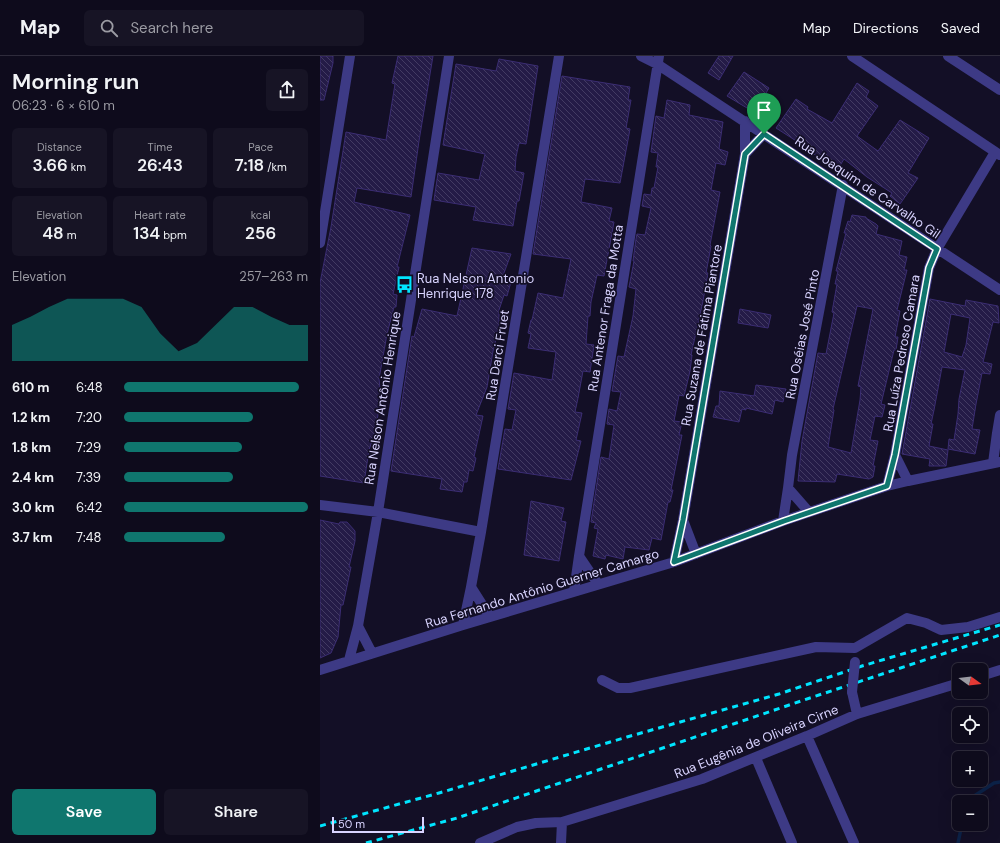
<!DOCTYPE html>
<html lang="en">
<head>
<meta charset="utf-8">
<style>
  :root { --surface:#0e0b1c; --page:#171425; --text:#f1f3f6; --muted:#9b9ba3; --line:#2e2b3b; --accent:#0f766e }
  body { margin:0; font-family:"DM Sans",sans-serif; background:var(--page); color:var(--text); height:100vh; display:flex; flex-direction:column; font-size:15px; white-space:nowrap }
  * { box-sizing:border-box; margin:0 }
  p { font-size:13px; color:var(--muted) }
  .icon { flex:none; width:22px; height:22px; fill:none; stroke:currentColor; stroke-width:2; stroke-linecap:round; stroke-linejoin:round }
  .map { position:relative; flex:1; overflow:hidden }
  .drawer { display:flex; flex-direction:column; background:var(--surface); width:320px }
  .drawer>* { flex:none }
  .needle { width:26px; rotate:105deg }
  .buttons { position:absolute; left:632px; top:607px; display:grid; gap:8px }
  .buttons a { display:grid; place-items:center; width:36px; height:36px; border-radius:6px; background:var(--surface); box-shadow:0 4px 16px #0002,0 0 0 1px var(--line); font-size:20px }
  .scale { position:absolute; left:12px; bottom:10px; width:92px; box-sizing:border-box; padding-left:4px; border:2px solid #d9d4ff; border-top:0; font-size:11px; line-height:14px; white-space:nowrap; color:#d9d4ff; -webkit-text-stroke:3px #130f26; paint-order:stroke }
  .pin { position:absolute; display:grid; place-items:center; width:34px; height:34px; color:#fff; margin:-41px -17px; border-radius:50% 50% 50% 0; rotate:-45deg; box-shadow:0 0 4px #0007 }
  .pin .icon { rotate:45deg }
  .round { display:grid; place-items:center; flex:none; width:42px; height:42px; border-radius:6px; background:var(--page) }
  .summary { display:flex; align-items:center; justify-content:space-between; height:68px; padding:0 12px }
  h1 { font-size:22px; font-weight:600; line-height:30px }
  .figures { display:grid; grid-template-columns:repeat(3,1fr); gap:6px; height:68px; padding:4px 12px }
  .figures div { display:grid; align-content:center; border-radius:6px; background:var(--page); text-align:center }
  .figures b { font-size:17px; font-weight:600 }
  .figures small { font-size:11px; font-weight:400 }
  .figures p { font-size:11px }
  .chart { height:112px; padding:8px 12px }
  .chart p { display:flex; justify-content:space-between }
  .chart svg { width:100%; height:72px; margin-top:4px; fill:var(--accent); opacity:.7 }
  .action { display:flex; gap:8px; margin-top:auto; padding:8px 12px }
  .action a { flex:1; height:46px; border-radius:6px; background:var(--accent); color:#fff; font-size:16px; font-weight:600; line-height:46px; text-align:center }
  .action a+a { background:var(--page); color:var(--text) }
  ul { padding:0 12px; list-style:none; font-size:13px }
  li { display:grid; grid-template-columns:64px 48px 1fr; align-items:center; height:30px }
  li i { height:10px; border-radius:5px; background:var(--accent) }
  header { display:flex; align-items:center; gap:24px; box-sizing:border-box; height:56px; padding:0 20px; background:var(--surface); border-bottom:1px solid var(--line) }
  header strong { font-size:19px }
  nav { display:flex; gap:22px; margin-inline-start:auto; font-size:14px }
  .search { width:280px; height:36px; background:var(--page); display:flex; align-items:center; gap:10px; box-sizing:border-box; padding:0 14px; border-radius:6px; color:var(--muted); font-size:15px }
  main { display:flex; flex:1; min-height:0 }
  .map>svg:first-child { display:block }
  .lines { fill:none; stroke-linecap:round; stroke-linejoin:round }
  .stream { stroke:#0c2248; stroke-width:3.5 }
  .building { fill:url(#building-back-hatch); stroke:#3b2d73; fill-rule:evenodd }
  .minor { stroke:#3d3a85; stroke-width:10 }
  .rail { stroke:#00e5ff; stroke-width:3; stroke-dasharray:6 5; stroke-linecap:butt }
  .minor-bridge { stroke:#3d3a85; stroke-width:10 }
  .route-casing { stroke:#fff; stroke-width:8 }
  .route { stroke:#0f766e; stroke-width:5 }
  .labels { text-anchor:middle; stroke-width:3.5; stroke-linejoin:round; paint-order:stroke }
  .street-label { font-size:13px; fill:#d9d4ff; stroke:#130f26 }
  .poi-label { font-size:13px; fill:#d9d4ff; stroke:#130f26; text-anchor:start }
</style>
</head>
<body>
<header>
<strong>Map</strong>
<div class="search"><svg class="icon" aria-label="search" viewBox="0 0 24 24"><circle cx="10" cy="10" r="6"/><path d="M15 15l6 6"/></svg>Search here</div>
<nav><a>Map</a><a>Directions</a><a>Saved</a></nav>
</header>
<main>
<section class="drawer">
<div class="summary"><div><h1>Morning run</h1><p>06:23 · 6 × 610 m</p></div><a class="round"><svg class="icon" aria-label="share" viewBox="0 0 24 24"><path d="M12 15V3M7 8l5-5 5 5M5 13v7h14v-7"/></svg></a></div>
<div class="figures">
<div><p>Distance</p><b>3.66<small> km</small></b></div>
<div><p>Time</p><b>26:43</b></div>
<div><p>Pace</p><b>7:18<small> /km</small></b></div>
</div>
<div class="figures">
<div><p>Elevation</p><b>48<small> m</small></b></div>
<div><p>Heart rate</p><b>134<small> bpm</small></b></div>
<div><p>kcal</p><b>256</b></div>
</div>
<div class="chart"><p><span>Elevation</span>257–263 m</p>
<svg viewBox="0 0 160 44" preserveAspectRatio="none"><path d="M0 44V22L10 17L20 11L30 6L40 6L50 6L60 6L70 11L80 27L90 38L100 33L110 22L120 11L130 11L140 17L150 22L160 22V44z"/></svg>
</div>
<ul>
<li><b>610 m</b>6:48<i style="width:95%"></i></li>
<li><b>1.2 km</b>7:20<i style="width:70%"></i></li>
<li><b>1.8 km</b>7:29<i style="width:64%"></i></li>
<li><b>2.4 km</b>7:39<i style="width:59%"></i></li>
<li><b>3.0 km</b>6:42<i style="width:100%"></i></li>
<li><b>3.7 km</b>7:48<i style="width:55%"></i></li>
</ul>
<div class="action"><a>Save</a><a>Share</a></div>
</section>
<div class="map">
<svg width="680" height="787" viewBox="0 0 680 787">
  <defs>
    <pattern id="building-back-hatch" width="6" height="6" patternUnits="userSpaceOnUse"><rect width="6" height="6" fill="#241b47"/><path d="M-1 5l2 2M0 0l6 6M5-1l2 2" fill="none" stroke="#433b63"/></pattern>
  </defs>
  <rect width="100%" height="100%" fill="#130f26"/>
  <g class="lines">
    <path class="stream" d="M647 746 648 744 674 727 680 726
      M638 787 642 768"/>
  </g>
  <path class="building" d="M0 0H13V7L4 44H0Z
    M78 0H113L99 85 91 141 37 132 34 146 90 159 77 211H79L73 238 77 239 76 251H74L67 278 59 323 61 341 55 376 49 394 44 427 0 420V227L11 171 26 76 66 84 75 28 72 27Z
    M399 0H413L399 24 388 17Z
    M179 3 218 10 206 88 199 87 196 101 195 115 204 117 199 145H197L193 170 153 164 156 151 114 144 118 117 159 124 165 98 123 89 136 8 176 15Z
    M424 16 449 32 439 49 432 45 427 52 407 40Z
    M242 20 310 31 308 44H311L306 72 310 73 300 127 265 123 261 146 292 152 289 165 294 166 284 220 277 219 271 246 270 260H268L266 288 274 289 270 316 263 315 258 342 255 356 262 357 256 384 261 385 251 424 178 413 185 373 192 374 196 354 188 353 194 317 232 324 236 296 208 292 211 278 208 277 211 264H212L218 237 243 242 251 203 213 198Z
    M537 27 549 35 546 41 558 50 537 80 558 95 580 64 609 82 588 117 598 122 580 148 570 140 572 137 547 121 524 103 518 113 492 97 481 88 456 72 476 43 488 51 487 53 512 67Z
    M347 44 370 49 369 59 403 66 399 93 408 96 405 109 396 107 391 134 400 136 390 189 391 190 386 217H388L383 245 371 299H372L370 315 364 340 359 339 354 365 362 366 359 379H362L351 434H353L350 446H348L341 484 332 482 329 494 305 491 303 503 286 499 285 503 273 500 278 473 274 472 276 467 271 466 281 401 289 403 294 369 287 368 289 353 297 355 301 336 292 335 298 300 304 301 313 260 316 233 309 231 314 205H313L316 183 317 178 325 179 331 152 322 150 324 138 331 139 332 132H334L338 111H336L338 97 331 96 336 60 344 62Z
    M532 159 546 161V162L556 168 558 170 556 178 582 185 579 199 587 201 584 214H587L577 254 580 255 575 281H578L576 294H574L561 348 565 349 562 361 555 360 550 384 558 385 553 410H555L553 421 549 423 517 418 515 426 478 425 482 385 498 297 506 298 514 257 512 256 517 228H515L518 215H516L526 177H524L528 165 530 166ZM537 250 553 253 538 330 541 331 540 344 531 397 508 391 514 354 513 353Z
    M152 192 191 198 181 225 191 226 187 240 184 239 179 254V272L173 295 167 331 156 359 163 360 154 401 156 402 153 415 149 414 147 426H144L142 436 120 433 122 423 71 415 92 280 94 281 102 253 137 260Z
    M610 243 645 250 646 244 678 250 679 267 673 266 663 306 672 308 670 318 662 317 656 348 652 373 660 374 655 398 628 393 629 383 634 384 638 358 639 343 645 314 622 311 614 354 611 368H613L609 390 628 394 626 410H609L610 403 582 398ZM631 258 650 262 646 289 642 301 624 296Z
    M420 253 451 259 448 272 418 267Z
    M436 329 466 333 463 346 455 344 452 358 426 352V354L422 353 419 366 393 361 396 350H399L400 335 434 340Z
    M211 445 244 452 241 465 246 466 239 505 204 499Z
    M0 464 19 468 20 466H27L35 475V485L29 511H31L23 549H21L18 581 11 597 0 602Z"/>
  <g class="lines">
    <path class="minor" d="M321 0 337 8 680 234
      M532 0 680 99
      M628 0 680 34
      M425 65V98L444 78
      M0 187 30 0
      M677 377 680 359
      M575 399 609 212 617 193 675 96
      M673 407 677 377 680 380
      M567 430 575 399 588 425
      M468 432 472 399 523 129
      M0 449 58 456 161 476
      M363 464 425 98
      M463 465 468 432 489 456
      M259 500 339 0
      M354 506 363 464 376 498
      M151 531 161 476 239 0
      M254 535 259 500 278 528
      M143 569 151 531 170 561
      M38 570 58 456 129 0
      M29 604 38 570 52 597
      M0 614 143 569 354 506 463 465 567 430 588 425 680 406
      M661 620 680 614
      M282 624 298 632H310L496 591 535 592 587 562 606 567 621 574 648 571 680 561
      M532 636 537 658
      M487 680 534 787
      M436 702 472 787
      M160 787 197 771 216 767 242 766 382 723 487 680 537 658 639 627
      M241 787 242 766"/>
    <path class="rail" d="M0 770 119 737 307 681 459 638 542 610 680 569
      M46 787 137 762 484 644 680 579"/>
    <path class="minor-bridge" d="M532 636 535 606"/>
  </g>
  <g class="lines">
    <defs>
      <path id="route" d="M444 78 617 193 609 212 575 399 567 430 464 465 354 506 363 464 425 98Z"/>
    </defs>
    <use href="#route" class="route-casing"/>
    <use href="#route" class="route"/>
  </g>
  <defs>
    <symbol id="bus-bare" viewBox="-9 -9 18 18"><path d="M-5-6H5V4H4V6H2V4H-2V6H-4V4H-5ZM-3.5-4V0h7V-4ZM-3.5 1.2v1.5H-2V1.2ZM2 1.2v1.5H3.5V1.2Z" fill="#00e5ff" stroke="#130f26" stroke-width="2.5" paint-order="stroke"/></symbol>
  </defs>
  <g fill-rule="evenodd">
    <use href="#bus-bare" x="72" y="216" width="25" height="25"/>
  </g>
  <g class="labels">
    <g class="street-label">
      <text transform="translate(548 131) rotate(34)" y="5">Rua Joaquim de Carvalho Gil</text>
      <text transform="translate(285 252) rotate(-81)" y="5">Rua Antenor Fraga da Motta</text>
      <text transform="translate(482 278) rotate(-79)" y="5">Rua Oséias José Pinto</text>
      <text transform="translate(381 279) rotate(-80)" y="5">Rua Suzana de Fátima Piantore</text>
      <text transform="translate(581 297) rotate(-80)" y="5">Rua Luíza Pedroso Camara</text>
      <text transform="translate(177 299) rotate(-81)" y="5">Rua Darci Fruet</text>
      <text transform="translate(62 342) rotate(-81)" y="5">Rua Nelson Antônio Henrique</text>
      <text transform="translate(222 532) rotate(-17)" y="5">Rua Fernando Antônio Guerner Camargo</text>
      <text transform="translate(436 685) rotate(-22)" y="5">Rua Eugênia de Oliveira Cirne</text>
    </g>
    <g class="poi-label">
      <text x="97" y="227">Rua Nelson Antonio<tspan x="97" dy="15">Henrique 178</tspan></text>
    </g>
  </g>
</svg>
<div class="buttons">
<a><svg class="needle" viewBox="-14 -14 28 28"><path d="M0-13l5 13h-10z" fill="#e53935"/><path d="M0 13l5-13h-10z" fill="#9b9ba3"/></svg></a>
<a><svg class="icon" aria-label="locate" viewBox="0 0 24 24"><circle cx="12" cy="12" r="6"/><path d="M12 2v4M12 18v4M2 12h4M18 12h4"/></svg></a>
<a>+</a>
<a>−</a>
</div>
<div class="scale">50 m</div>
<div class="pin" style="left:444px;top:78px;background:#1e9e55"><svg class="icon" aria-label="arrive" viewBox="0 0 24 24"><path d="M6 21V4h12l-3 4 3 4H6"/></svg></div>
</div>
</main>
</body>
</html>
